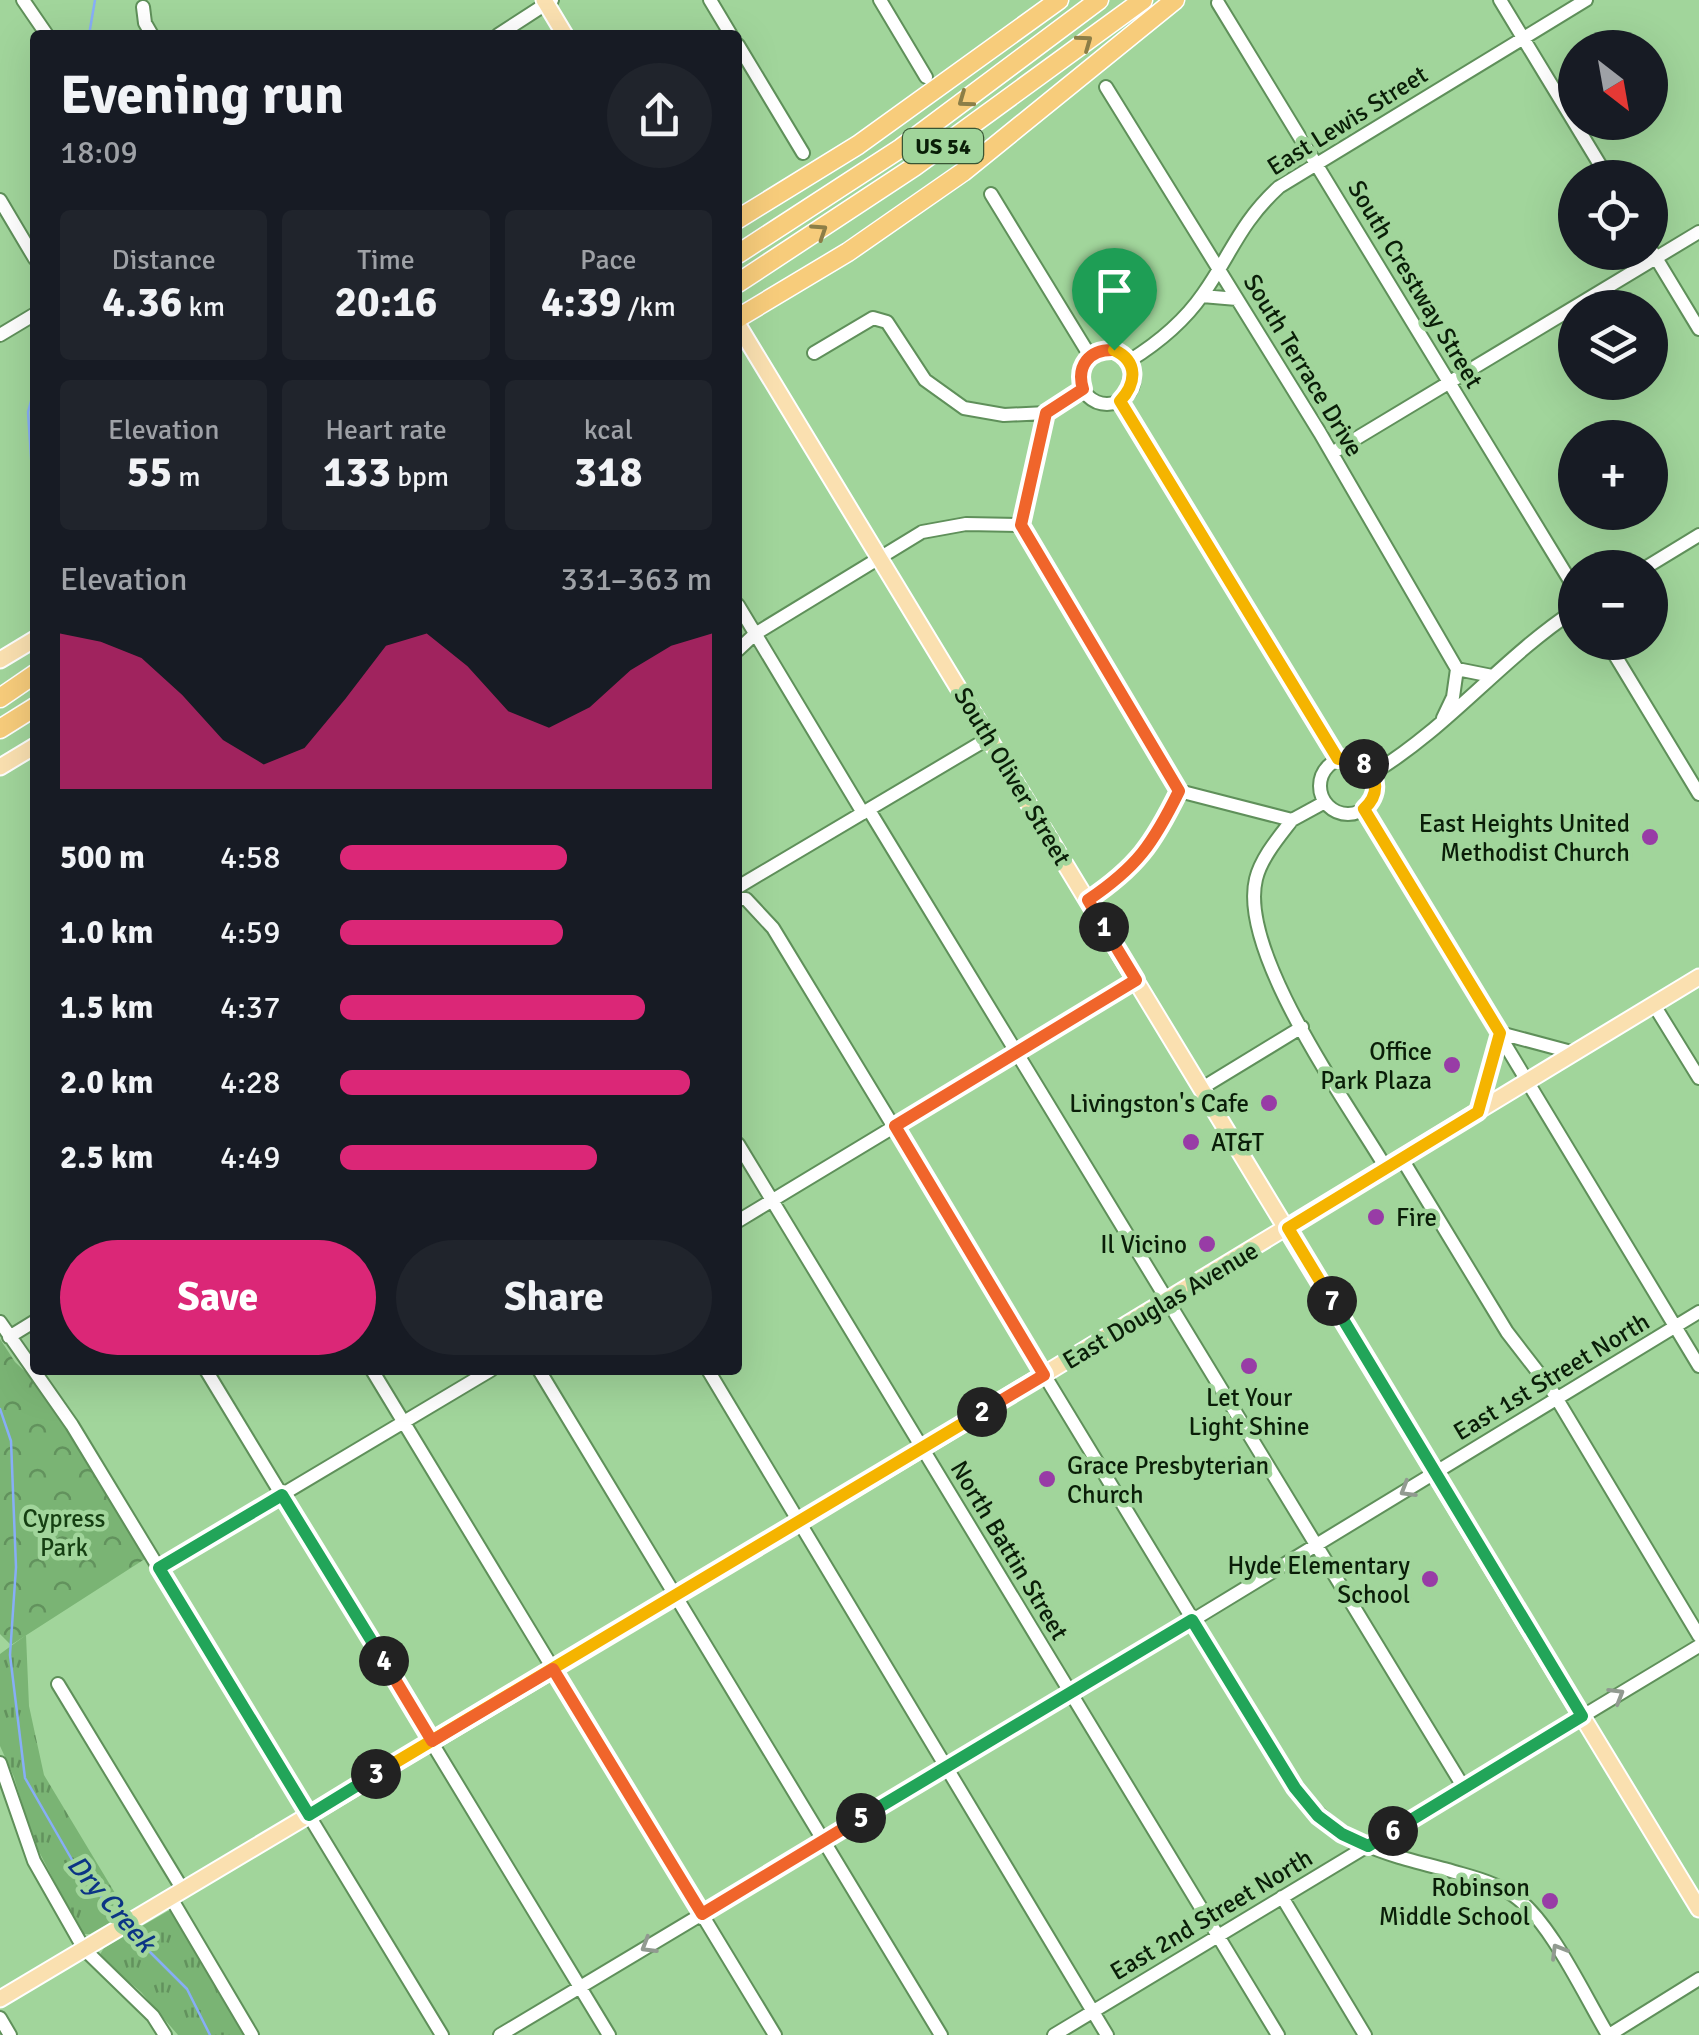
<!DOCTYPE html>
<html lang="en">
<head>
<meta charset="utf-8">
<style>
  :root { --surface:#171b24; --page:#20242c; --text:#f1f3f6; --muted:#9ea1a6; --accent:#db2777 }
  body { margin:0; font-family:Signika,sans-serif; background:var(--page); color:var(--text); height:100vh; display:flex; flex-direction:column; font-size:38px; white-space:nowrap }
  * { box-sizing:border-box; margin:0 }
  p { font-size:32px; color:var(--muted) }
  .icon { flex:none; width:55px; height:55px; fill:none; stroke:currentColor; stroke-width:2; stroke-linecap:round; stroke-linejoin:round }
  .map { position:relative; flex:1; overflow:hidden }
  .details { position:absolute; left:30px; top:30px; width:712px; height:1345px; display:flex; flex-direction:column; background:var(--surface); border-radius:10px; box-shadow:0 10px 40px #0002 }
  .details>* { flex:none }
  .needle { width:65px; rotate:149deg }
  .buttons { position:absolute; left:1558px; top:30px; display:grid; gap:20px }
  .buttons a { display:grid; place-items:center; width:110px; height:110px; border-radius:50%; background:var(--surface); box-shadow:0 10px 40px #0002; font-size:50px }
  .pin { position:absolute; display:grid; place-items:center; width:85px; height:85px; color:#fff; margin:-102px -42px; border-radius:50% 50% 50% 0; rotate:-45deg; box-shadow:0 0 10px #0007 }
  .pin .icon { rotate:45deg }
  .km { position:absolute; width:50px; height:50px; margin:-25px; border-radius:50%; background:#222; color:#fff; font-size:28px; line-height:50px; text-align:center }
  .round { display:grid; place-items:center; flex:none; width:105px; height:105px; border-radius:52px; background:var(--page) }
  .summary { display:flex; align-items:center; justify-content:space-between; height:170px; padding:0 30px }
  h1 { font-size:55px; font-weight:700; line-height:75px }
  .stats { display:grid; grid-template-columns:repeat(3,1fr); gap:15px; height:170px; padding:10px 30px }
  .stats div { display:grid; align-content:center; border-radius:10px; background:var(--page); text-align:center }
  .stats b { font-size:42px; font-weight:700 }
  .stats small { font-size:28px; font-weight:400 }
  .stats p { font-size:28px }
  .chart { height:280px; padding:20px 30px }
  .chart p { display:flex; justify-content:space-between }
  .chart svg { width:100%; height:180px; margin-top:10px; fill:var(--accent); opacity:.7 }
  .action { display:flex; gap:20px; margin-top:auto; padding:20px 30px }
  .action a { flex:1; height:115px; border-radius:60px; background:var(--accent); color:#fff; font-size:40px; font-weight:700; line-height:115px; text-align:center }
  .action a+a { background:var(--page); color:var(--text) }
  ul { padding:0 30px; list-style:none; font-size:32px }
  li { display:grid; grid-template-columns:160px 120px 1fr; align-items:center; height:75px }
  li i { height:25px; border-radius:12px; background:var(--accent) }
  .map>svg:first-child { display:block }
  .grass { fill:url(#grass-tufts) }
  .forest { fill:url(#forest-crowns) }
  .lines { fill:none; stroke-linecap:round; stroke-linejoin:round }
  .stream { stroke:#87aef7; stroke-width:2.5 }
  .minor-casing { stroke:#5f905a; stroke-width:16 }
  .major-casing { stroke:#fff; stroke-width:19 }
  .highway-casing { stroke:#fff; stroke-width:21 }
  .minor { stroke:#fff; stroke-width:12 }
  .major { stroke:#fae0b0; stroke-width:15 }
  .highway { stroke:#f7cc7b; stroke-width:18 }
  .oneway { stroke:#8c7e47 }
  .oneway2 { stroke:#919a90 }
  .split-1-casing { stroke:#fff; stroke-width:20 }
  .split-2-casing { stroke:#fff; stroke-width:20 }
  .split-3-casing { stroke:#fff; stroke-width:20 }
  .split-4-casing { stroke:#fff; stroke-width:20 }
  .split-5-casing { stroke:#fff; stroke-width:20 }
  .split-6-casing { stroke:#fff; stroke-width:20 }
  .split-7-casing { stroke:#fff; stroke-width:20 }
  .split-8-casing { stroke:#fff; stroke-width:20 }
  .split-9-casing { stroke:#fff; stroke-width:20 }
  .split-1 { stroke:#f0652b; stroke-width:12 }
  .split-2 { stroke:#f0652b; stroke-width:12 }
  .split-3 { stroke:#f5b400; stroke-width:12 }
  .split-4 { stroke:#22a559; stroke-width:12 }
  .split-5 { stroke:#f0652b; stroke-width:12 }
  .split-6 { stroke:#22a559; stroke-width:12 }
  .split-7 { stroke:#22a559; stroke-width:12 }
  .split-8 { stroke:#f5b400; stroke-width:12 }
  .split-9 { stroke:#f5b400; stroke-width:12 }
  .poi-dot { fill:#983ca6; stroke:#a1d59b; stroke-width:4 }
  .labels { text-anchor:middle; stroke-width:9; stroke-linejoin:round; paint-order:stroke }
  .shield { fill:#a1d59b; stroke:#375534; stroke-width:2.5 }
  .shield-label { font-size:22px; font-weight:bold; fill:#0a1e08 }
  .street-label { font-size:25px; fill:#0a1e08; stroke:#a1d59b }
  .poi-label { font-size:25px; fill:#0a1e08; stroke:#a1d59b; text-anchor:end }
  .park-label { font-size:25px; fill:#153f12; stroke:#a1d59b }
  .water-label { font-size:28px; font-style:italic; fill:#0b3485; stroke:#a1d59b }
</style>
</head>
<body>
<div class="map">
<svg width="1699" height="2035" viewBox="0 0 1699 2035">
  <defs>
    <pattern id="grass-tufts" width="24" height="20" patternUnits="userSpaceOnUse" patternTransform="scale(2.5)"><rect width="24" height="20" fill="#7ab474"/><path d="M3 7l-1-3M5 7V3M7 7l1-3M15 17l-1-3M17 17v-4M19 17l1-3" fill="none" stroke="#62925d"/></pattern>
    <pattern id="forest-crowns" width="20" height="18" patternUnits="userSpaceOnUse" patternTransform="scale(2.5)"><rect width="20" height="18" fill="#7ab474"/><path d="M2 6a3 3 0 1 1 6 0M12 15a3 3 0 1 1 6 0" fill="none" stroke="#62925d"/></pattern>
  </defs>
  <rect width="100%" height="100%" fill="#a1d59b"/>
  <path class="grass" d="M26 1635 29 1706 44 1775 127 1913 90 1934H84L79 1929 32 1838 14 1777 0 1746V1654Z
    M168 1911H171L248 2035H178L141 1992 99 1956 104 1948Z"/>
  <path class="forest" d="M0 1339 15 1362 52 1397 151 1555 11 1645 0 1634Z"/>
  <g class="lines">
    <path class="stream" d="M89 35 95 0
      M35 387 28 412 35 517
      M0 1409 11 1441 16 1567 10 1655 25 1778 75 1865 121 1921
      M129 1931 187 1989 210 2035"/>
    <defs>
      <path id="minor" d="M23 0 47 35
        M710 0 731 35
        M880 0 926 77
        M1500 0 1608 178
        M1218 3 1575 589
        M143 7 145 23 152 35
        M498 35 552 0
        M738 45 803 153
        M1106 87 1320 433 1457 669
        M991 194 1090 356
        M0 200 35 259
        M1650 248 1699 329
        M1202 296 1237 299
        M0 335 35 314
        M1080 377a27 27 0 1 1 54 0a27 27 0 1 1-54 0Z
        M814 353 873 318 887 322 925 380 964 408 1004 415 1047 413 1083 389
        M1129 361C1158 343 1183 323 1203 294 1232 253 1239 224 1279 187L1586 0
        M1121 401 1338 759
        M1047 413 1021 525 1179 791 1292 820C1279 837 1261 858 1256 879 1238 952 1348 1104 1386 1168
        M1332 453 1699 232
        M1645 568 1699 535
        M738 605 863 813
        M1607 642 1699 794
        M738 650 755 634 922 532 966 524 1021 525
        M1443 718 1453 697 1457 669 1492 676
        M1320 786a28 28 0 1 1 56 0a28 28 0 1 1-56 0Z
        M1373 773C1448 728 1502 658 1575 610
        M1363 809 1699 1366
        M869 810 1464 1788
        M1292 820 1325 802
        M738 887 989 738
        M738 899H746L773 928 1295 1788C1340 1844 1381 1853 1448 1870 1471 1877 1492 1881 1513 1895 1550 1920 1584 1995 1608 2035
        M1088 900C1138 867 1153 844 1179 791
        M1654 1005 1699 1078
        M1202 1088 1302 1027
        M1478 1112 1500 1033 1575 1053
        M738 1144 1278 2035
        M1402 1159 1507 1332 1551 1389 1699 1636
        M738 1221 1137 980
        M0 1322 72 1425 442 2035
        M9 1337 35 1321
        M206 1370 609 2035
        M372 1370 775 2035
        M539 1370 941 2035
        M708 1370 1107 2035
        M159 1568 491 1370
        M58 1684 183 1890
        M0 1763 34 1861 84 1949 153 2016 165 2035
        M1282 1897 1365 2035
        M171 1898 252 2035
        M0 2018 10 2035
        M500 2035 1198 1617 1699 1312
        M1054 2035 1699 1646
        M1609 2035 1699 1979"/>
      <path id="major" d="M544 0 565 35
        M738 325 1699 1909
        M0 660 35 639
        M0 767 35 746
        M0 1999 799 1523 1699 977"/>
      <path id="highway" d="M738 219 858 145 1059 0
        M738 254 901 148 1099 0
        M738 283 914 167 1143 0
        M738 318 848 252 963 172 1175 0
        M0 698 35 674
        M0 729 35 707"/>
    </defs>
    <use href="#minor" class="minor-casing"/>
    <use href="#major" class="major-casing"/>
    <use href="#highway" class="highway-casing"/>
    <use href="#minor" class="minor"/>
    <use href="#major" class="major"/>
    <use href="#highway" class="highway"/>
  </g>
  <defs><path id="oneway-chevron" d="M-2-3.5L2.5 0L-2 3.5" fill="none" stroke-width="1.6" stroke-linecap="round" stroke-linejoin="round" transform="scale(2.5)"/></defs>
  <g class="oneway">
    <use href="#oneway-chevron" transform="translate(1085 42) rotate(-36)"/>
    <use href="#oneway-chevron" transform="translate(965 100) rotate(144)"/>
    <use href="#oneway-chevron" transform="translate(820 231) rotate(-33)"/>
  </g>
  <g class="oneway2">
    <use href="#oneway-chevron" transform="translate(1407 1490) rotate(149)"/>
    <use href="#oneway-chevron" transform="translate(1617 1695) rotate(-31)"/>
    <use href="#oneway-chevron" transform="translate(648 1946) rotate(149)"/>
    <use href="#oneway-chevron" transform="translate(1558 1951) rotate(-121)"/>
  </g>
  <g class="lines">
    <defs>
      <path id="split-1" d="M1104 927 1088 900C1137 867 1153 844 1179 791L1021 525 1046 413 1083 389C1076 366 1089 349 1114 350"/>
      <path id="split-2" d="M982 1412 1044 1375 895 1126 1136 980 1104 927"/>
      <path id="split-3" d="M376 1774 982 1412"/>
      <path id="split-4" d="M376 1774 309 1815 159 1568 282 1495 384 1661"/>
      <path id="split-5" d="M384 1661 432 1741 553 1669 702 1914 861 1818"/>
      <path id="split-6" d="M861 1818 1192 1620 1295 1788 1318 1816 1342 1834 1368 1846 1393 1831"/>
      <path id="split-7" d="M1332 1301 1582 1716 1393 1831"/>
      <path id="split-8" d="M1332 1301 1288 1228 1478 1112 1500 1033 1364 809C1379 795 1379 778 1364 764"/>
      <path id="split-9" d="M1114 350C1138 361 1137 383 1120 401L1338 759 1350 758 1364 764"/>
    </defs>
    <use href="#split-1" class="split-1-casing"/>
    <use href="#split-2" class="split-2-casing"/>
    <use href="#split-3" class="split-3-casing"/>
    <use href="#split-4" class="split-4-casing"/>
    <use href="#split-5" class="split-5-casing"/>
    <use href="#split-6" class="split-6-casing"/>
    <use href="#split-7" class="split-7-casing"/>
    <use href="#split-8" class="split-8-casing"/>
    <use href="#split-9" class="split-9-casing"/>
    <use href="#split-1" class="split-1"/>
    <use href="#split-2" class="split-2"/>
    <use href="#split-3" class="split-3"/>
    <use href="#split-4" class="split-4"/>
    <use href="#split-5" class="split-5"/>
    <use href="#split-6" class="split-6"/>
    <use href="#split-7" class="split-7"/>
    <use href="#split-8" class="split-8"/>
    <use href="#split-9" class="split-9"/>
  </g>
  <g class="poi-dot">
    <circle cx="1650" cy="837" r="10"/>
    <circle cx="1452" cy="1065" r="10"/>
    <circle cx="1269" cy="1103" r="10"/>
    <circle cx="1191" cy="1142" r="10"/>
    <circle cx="1376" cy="1217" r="10"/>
    <circle cx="1207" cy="1244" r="10"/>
    <circle cx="1249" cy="1366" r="10"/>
    <circle cx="1047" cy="1479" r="10"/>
    <circle cx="1430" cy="1579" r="10"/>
    <circle cx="1550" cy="1901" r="10"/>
  </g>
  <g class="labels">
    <rect class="shield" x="903" y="129" width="80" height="34" rx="8"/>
    <g class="shield-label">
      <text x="943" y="154">US 54</text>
    </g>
    <g class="street-label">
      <text transform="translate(1347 120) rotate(-32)" y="9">East Lewis Street</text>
      <text transform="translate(1416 284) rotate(59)" y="9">South Crestway Street</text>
      <text transform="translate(1304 365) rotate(59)" y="9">South Terrace Drive</text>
      <text transform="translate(1013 776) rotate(59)" y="9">South Oliver Street</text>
      <text transform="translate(1160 1305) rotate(-31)" y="9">East Douglas Avenue</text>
      <text transform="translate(1551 1376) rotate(-31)" y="9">East 1st Street North</text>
      <text transform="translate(1010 1550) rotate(59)" y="9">North Battin Street</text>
      <text transform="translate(1211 1914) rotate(-31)" y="9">East 2nd Street North</text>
    </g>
    <g class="poi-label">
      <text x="1630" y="832">East Heights United<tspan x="1630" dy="29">Methodist Church</tspan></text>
      <text x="1432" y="1060">Office<tspan x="1432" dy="29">Park Plaza</tspan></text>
      <text x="1249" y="1112">Livingston's Cafe</text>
      <text x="1211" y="1151" text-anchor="start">AT&amp;T</text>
      <text x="1396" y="1226" text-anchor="start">Fire</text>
      <text x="1187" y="1253">Il Vicino</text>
      <text x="1249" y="1406" text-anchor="middle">Let Your<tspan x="1249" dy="29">Light Shine</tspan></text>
      <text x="1067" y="1474" text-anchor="start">Grace Presbyterian<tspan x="1067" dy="29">Church</tspan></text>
      <text x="1410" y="1574">Hyde Elementary<tspan x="1410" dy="29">School</tspan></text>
      <text x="1530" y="1896">Robinson<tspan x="1530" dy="29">Middle School</tspan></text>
    </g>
    <g class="park-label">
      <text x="64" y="1527">Cypress<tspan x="64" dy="29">Park</tspan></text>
    </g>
    <g class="water-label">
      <text transform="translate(112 1903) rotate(49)" y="10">Dry Creek</text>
    </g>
  </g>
</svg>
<div class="buttons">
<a><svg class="needle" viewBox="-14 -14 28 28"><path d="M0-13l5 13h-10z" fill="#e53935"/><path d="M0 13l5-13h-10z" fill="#9ea1a6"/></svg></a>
<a><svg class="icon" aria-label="locate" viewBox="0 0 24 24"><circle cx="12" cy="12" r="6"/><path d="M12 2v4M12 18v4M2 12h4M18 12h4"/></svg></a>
<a><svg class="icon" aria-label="layers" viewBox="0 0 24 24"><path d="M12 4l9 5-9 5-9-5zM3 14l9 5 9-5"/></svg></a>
<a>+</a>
<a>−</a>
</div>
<div class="pin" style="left:1114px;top:350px;background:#1e9e55"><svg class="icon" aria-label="arrive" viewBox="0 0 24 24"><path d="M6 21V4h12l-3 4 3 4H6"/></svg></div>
<b class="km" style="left:1104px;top:927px">1</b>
<b class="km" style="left:982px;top:1412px">2</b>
<b class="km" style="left:376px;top:1774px">3</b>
<b class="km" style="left:384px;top:1661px">4</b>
<b class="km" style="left:861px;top:1818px">5</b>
<b class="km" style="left:1393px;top:1831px">6</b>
<b class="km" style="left:1332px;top:1301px">7</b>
<b class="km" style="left:1364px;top:764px">8</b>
<section class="details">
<div class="summary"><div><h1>Evening run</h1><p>18:09</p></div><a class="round"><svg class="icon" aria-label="share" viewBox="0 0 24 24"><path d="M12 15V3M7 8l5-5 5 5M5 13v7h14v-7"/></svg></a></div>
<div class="stats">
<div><p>Distance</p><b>4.36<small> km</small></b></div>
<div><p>Time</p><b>20:16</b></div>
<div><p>Pace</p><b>4:39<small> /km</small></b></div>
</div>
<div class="stats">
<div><p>Elevation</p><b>55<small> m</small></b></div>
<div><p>Heart rate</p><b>133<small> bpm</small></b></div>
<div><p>kcal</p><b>318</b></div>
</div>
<div class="chart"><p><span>Elevation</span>331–363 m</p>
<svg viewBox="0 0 160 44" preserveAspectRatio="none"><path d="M0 44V6L10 8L20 12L30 21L40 32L50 38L60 34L70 22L80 9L90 6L100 14L110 25L120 29L130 24L140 15L150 9L160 6V44z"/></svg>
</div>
<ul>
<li><b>500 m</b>4:58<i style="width:61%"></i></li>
<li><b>1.0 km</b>4:59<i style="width:60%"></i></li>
<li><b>1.5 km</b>4:37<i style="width:82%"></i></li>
<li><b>2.0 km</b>4:28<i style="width:94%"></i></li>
<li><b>2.5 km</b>4:49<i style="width:69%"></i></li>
</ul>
<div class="action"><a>Save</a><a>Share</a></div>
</section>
</div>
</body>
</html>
